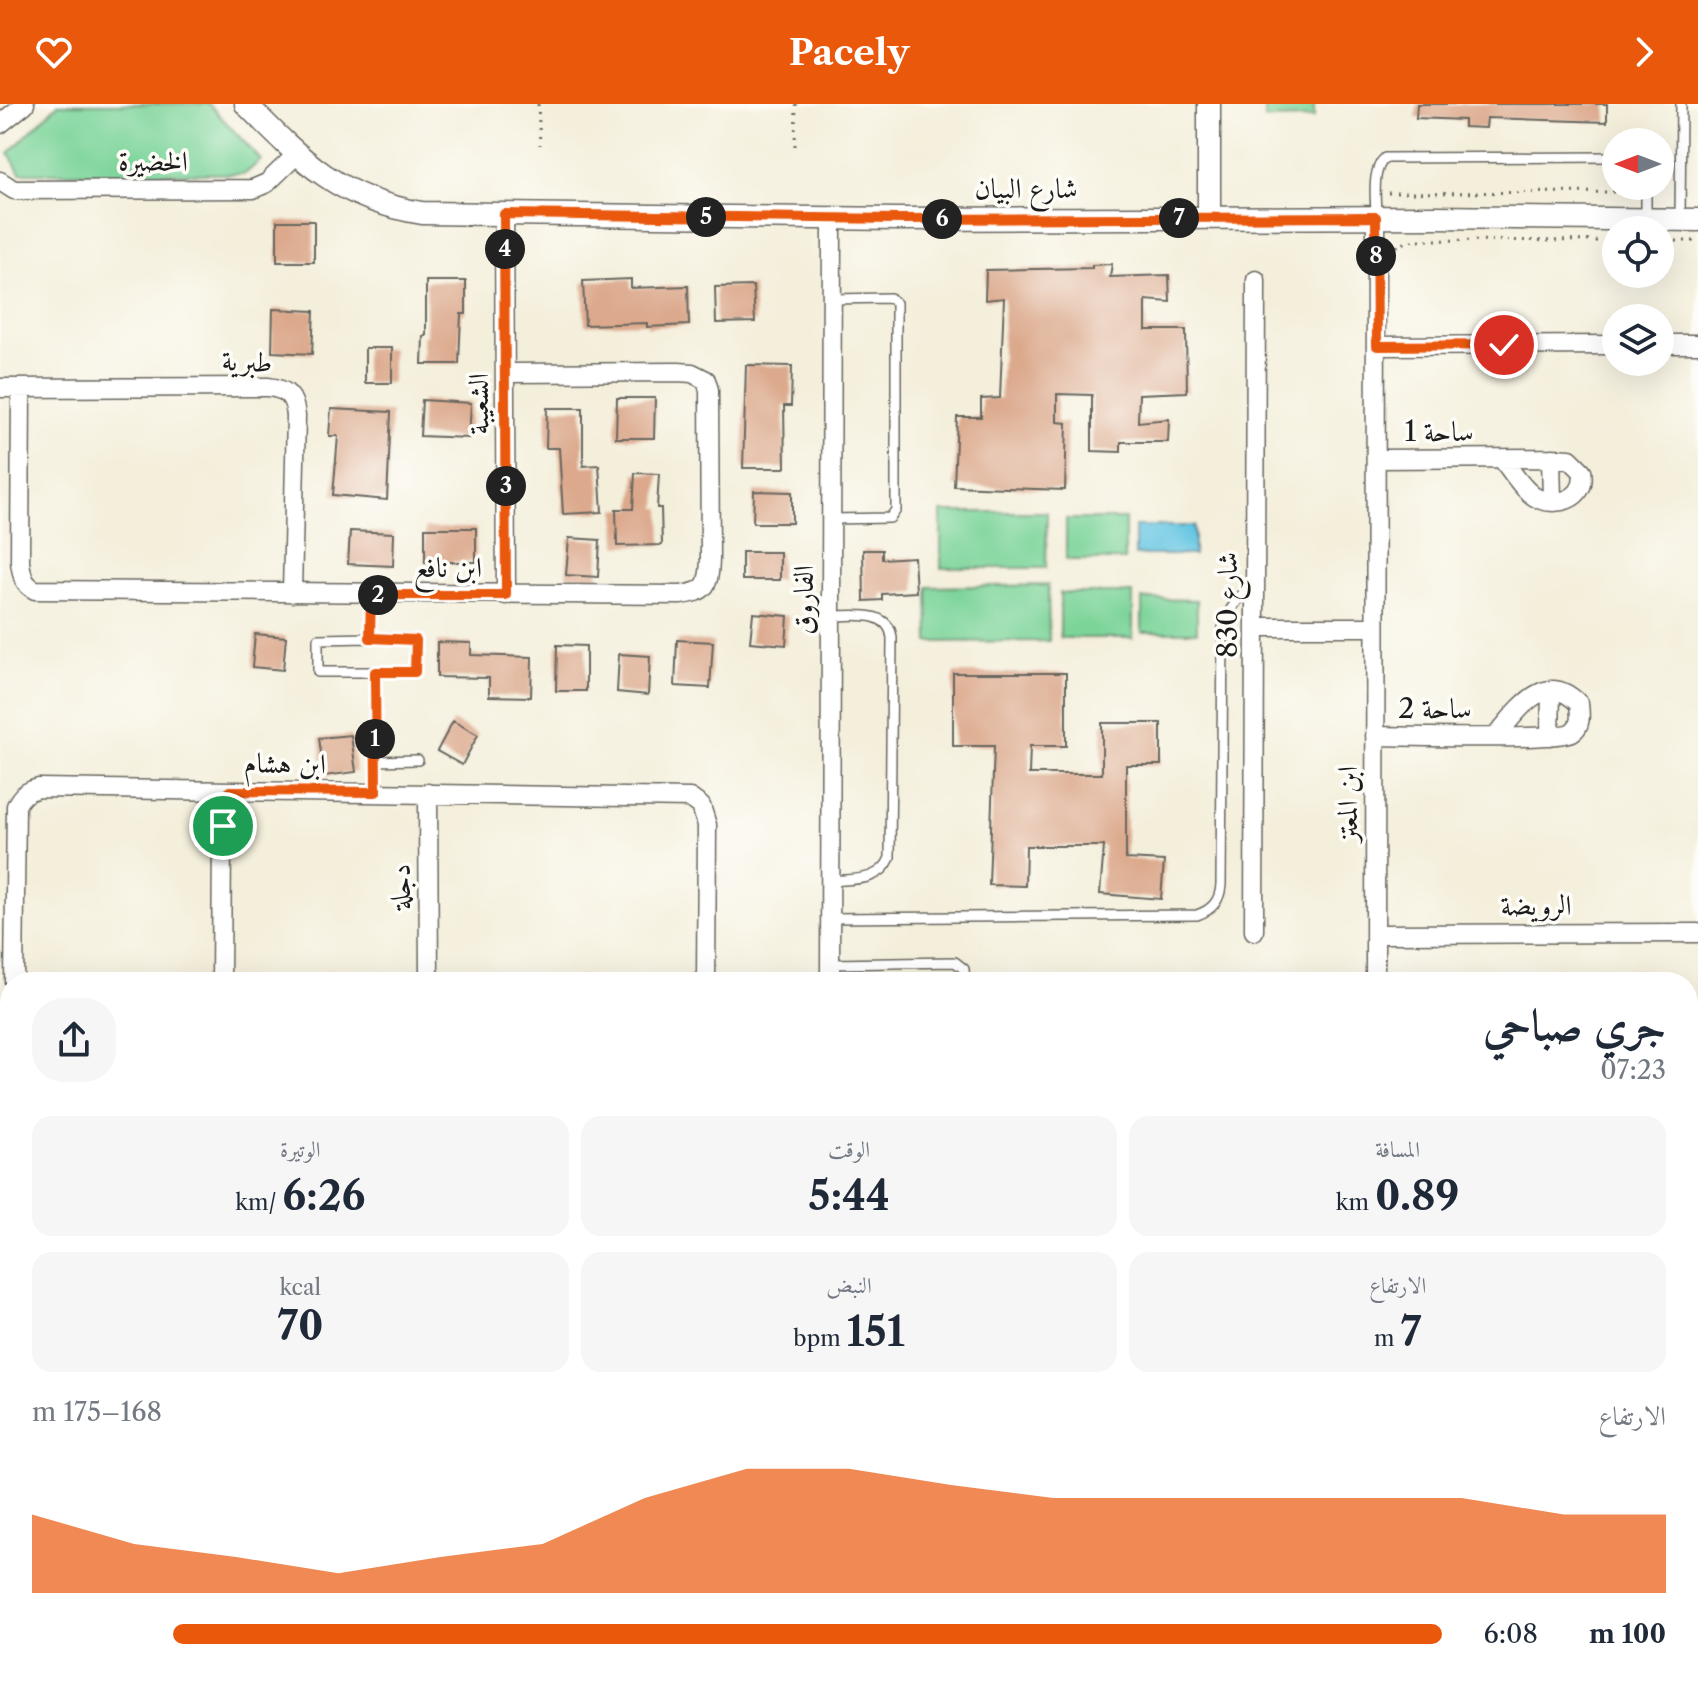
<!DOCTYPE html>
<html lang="ar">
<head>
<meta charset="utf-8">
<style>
  :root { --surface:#fff; --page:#f6f6f7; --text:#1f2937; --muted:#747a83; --accent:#ea580c }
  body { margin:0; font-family:"Libre Caslon Text",Amiri,serif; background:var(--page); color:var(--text); direction:rtl; height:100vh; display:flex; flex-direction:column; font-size:30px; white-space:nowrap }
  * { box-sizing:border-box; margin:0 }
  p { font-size:26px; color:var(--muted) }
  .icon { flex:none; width:44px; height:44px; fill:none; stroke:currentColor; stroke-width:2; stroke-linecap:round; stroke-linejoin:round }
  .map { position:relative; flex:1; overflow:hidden; direction:ltr }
  .drawer { position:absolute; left:0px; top:868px; width:1698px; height:710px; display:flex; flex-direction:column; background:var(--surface); border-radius:32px 32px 0 0; box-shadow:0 8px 32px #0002; direction:rtl }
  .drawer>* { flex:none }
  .needle { width:52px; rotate:270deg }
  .controls { position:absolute; left:1602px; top:24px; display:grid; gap:16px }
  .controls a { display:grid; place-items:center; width:72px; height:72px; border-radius:50%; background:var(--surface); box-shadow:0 8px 32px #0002; font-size:40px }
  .pin { position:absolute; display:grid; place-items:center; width:68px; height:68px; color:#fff; margin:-34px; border:4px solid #fff; border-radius:50%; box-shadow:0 2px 8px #0007 }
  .km { position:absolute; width:40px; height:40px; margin:-20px; border-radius:50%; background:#222; color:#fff; font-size:22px; line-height:40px; text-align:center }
  .round { display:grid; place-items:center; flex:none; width:84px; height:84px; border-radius:32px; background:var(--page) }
  .head { display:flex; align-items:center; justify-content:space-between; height:136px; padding:0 32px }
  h1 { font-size:44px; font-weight:700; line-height:60px }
  .metrics { display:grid; grid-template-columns:repeat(3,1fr); gap:12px; height:136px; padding:8px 32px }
  .metrics div { display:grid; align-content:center; border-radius:20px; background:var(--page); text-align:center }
  .metrics b { font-size:40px; font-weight:700 }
  .metrics small { font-size:22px; font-weight:400 }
  .metrics p { font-size:22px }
  .chart { height:224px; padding:16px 32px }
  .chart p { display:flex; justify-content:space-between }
  .chart svg { width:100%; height:144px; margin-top:8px; fill:var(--accent); opacity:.7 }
  ul { padding:0 32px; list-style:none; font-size:26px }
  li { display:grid; grid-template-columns:128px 96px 1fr; align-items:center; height:60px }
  li i { height:20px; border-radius:10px; background:var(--accent) }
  header { display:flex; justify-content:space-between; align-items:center; height:104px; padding:0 32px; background:var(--accent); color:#fff; font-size:36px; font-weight:700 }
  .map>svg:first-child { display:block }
  .green { fill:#7bd499; stroke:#4c785a; stroke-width:2 }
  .water { fill:#63c5e2; stroke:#40707f; stroke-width:2 }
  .building { fill:#dca98c }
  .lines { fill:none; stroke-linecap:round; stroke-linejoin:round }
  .service-casing { stroke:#68665f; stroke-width:12 }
  .minor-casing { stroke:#68665f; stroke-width:21 }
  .tertiary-casing { stroke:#68665f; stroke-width:25 }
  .primary-casing { stroke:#68665f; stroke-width:33 }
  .path { stroke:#68665f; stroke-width:3; stroke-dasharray:2 6; stroke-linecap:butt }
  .service { stroke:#fff; stroke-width:9 }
  .minor { stroke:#fff; stroke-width:18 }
  .tertiary { stroke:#fff; stroke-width:22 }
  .primary { stroke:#fff; stroke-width:30 }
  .route-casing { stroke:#fff; stroke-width:16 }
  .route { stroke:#ea580c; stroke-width:10 }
  .labels { text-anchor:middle; stroke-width:7; stroke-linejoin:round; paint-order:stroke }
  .street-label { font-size:28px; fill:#1c1c1c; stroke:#fdfcf7 }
</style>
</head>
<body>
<header><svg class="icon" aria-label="forward" viewBox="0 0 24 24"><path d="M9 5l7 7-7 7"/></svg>Pacely<svg class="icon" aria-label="heart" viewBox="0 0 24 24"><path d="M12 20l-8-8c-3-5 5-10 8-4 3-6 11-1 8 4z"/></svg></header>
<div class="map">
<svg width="1698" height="1577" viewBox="0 0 1698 1577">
  <rect width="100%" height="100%" fill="#fdfcf7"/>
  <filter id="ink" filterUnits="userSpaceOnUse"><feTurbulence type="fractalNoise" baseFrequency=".0125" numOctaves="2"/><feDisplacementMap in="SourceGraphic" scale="16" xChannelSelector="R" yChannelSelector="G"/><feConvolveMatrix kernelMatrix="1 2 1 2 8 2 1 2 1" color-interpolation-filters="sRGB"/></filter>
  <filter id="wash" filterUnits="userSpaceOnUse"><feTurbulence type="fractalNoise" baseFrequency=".006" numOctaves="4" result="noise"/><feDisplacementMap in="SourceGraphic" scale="32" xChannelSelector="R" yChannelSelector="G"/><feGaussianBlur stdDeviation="1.8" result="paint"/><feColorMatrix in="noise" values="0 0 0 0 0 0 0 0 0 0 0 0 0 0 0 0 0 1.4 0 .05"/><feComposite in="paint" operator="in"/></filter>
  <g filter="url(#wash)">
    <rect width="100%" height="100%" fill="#f4efdb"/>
    <path class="green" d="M58 0H209L261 56 245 70 20 69 9 49Z
      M1265 0H1314V14L1265 15Z
      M941 408H1047L1046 464H941Z
      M1066 415H1125V456H1066Z
      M1048 481 1049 537 929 538 928 483Z
      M1060 489H1133V534H1060Z
      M1142 495 1197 496V528H1142Z"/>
    <path class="water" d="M1135 422H1194V451H1135Z"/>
    <g id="blocks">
      <path class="building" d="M1417 0H1607V18L1487 14 1486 24 1464 23V16L1416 14Z
        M277 117H314V158H277Z
        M1112 160 1110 173 1169 171 1170 198 1146 196V226H1186L1187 288 1139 290 1138 318 1169 315 1168 338H1121V348L1092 347V291L1057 290V318L1067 319 1065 386 954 382 957 313H981V295L1000 294 1004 194 985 196 986 166 1092 164V161Z
        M631 175V184L688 182 689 221 647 223V219L585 221 583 177Z
        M426 177H466V210H461L459 260H422L423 232H426Z
        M753 182 755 218 716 219 715 183Z
        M273 205 314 207 312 250 272 248Z
        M365 244H392V279H365Z
        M746 261 792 262 791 302H784L785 364H743Z
        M617 294H655L654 334H616Z
        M422 296 471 299 469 334 420 332Z
        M547 304H583V362L599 361 602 408 563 410 559 344H546Z
        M331 305 391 308 387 396 333 391 338 332H329Z
        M635 369 659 370 657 404H661L662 441 617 442 616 405H633Z
        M754 387 792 388V419H753Z
        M425 424H476V458H425Z
        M350 427 394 429 393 462 348 460Z
        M569 434 600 436 598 473 566 471Z
        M863 446H882V455L914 453 916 488 882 490V496L864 497Z
        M742 448H780V476H742Z
        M753 509 788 512 786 541 750 538Z
        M255 530 286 533 283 566 252 563Z
        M677 536 713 538 710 584 675 582Z
        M437 538 471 539V551L532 553 531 593 489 592V574L437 573Z
        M557 541 586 542V587H556Z
        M619 550 650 552 648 591 617 588Z
        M953 569H1066V642H1030L1029 670H1102V619H1161V661H1126V755L1164 757 1161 795 1100 790 1104 742H1026L1025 782 989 781 994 642H953Z
        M453 617 478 631 462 661 437 647Z
        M351 631 356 668 324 672 319 634Z"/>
    </g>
  </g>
  <g filter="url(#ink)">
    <use href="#blocks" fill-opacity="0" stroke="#68665f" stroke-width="2"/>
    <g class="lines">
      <defs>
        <path id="service" d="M1646 82V116
          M1376 112C1376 95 1371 66 1385 54L1616 53
          M1680 116 1681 0
          M831 415 890 414 896 406V199L890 194 832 195
          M370 534 415 535V568H318V535L370 534 371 491
          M375 568 376 688
          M375 657 418 656
          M830 777C853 775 880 778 890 754L892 534C889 505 853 512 831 512
          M830 814 1197 811C1212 806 1220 797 1221 781L1223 524 1231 505 1253 476
          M830 860 955 858 964 865 965 878
          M569 1568V1577
          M620 1568V1577
          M717 1568V1577
          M812 1568V1577
          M669 1577V1568
          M764 1577V1568"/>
        <path id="minor" d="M0 20 25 0
          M0 77 14 86 253 85 267 79 296 51
          M504 110 506 491
          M1660 240H1698
          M1377 242 1616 241
          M0 284 268 283C288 285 294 293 296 312L292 489
          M21 284 20 458C22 471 23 480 35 486L680 491C707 488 709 481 710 455L709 286 706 276 692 269 678 268 506 269
          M1551 354 1552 396
          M1376 355 1551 354 1570 355 1582 367C1588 397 1553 404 1535 393 1522 385 1511 366 1502 355
          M1255 523H1375
          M1375 632C1402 632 1559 637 1572 628 1582 622 1580 610 1579 600 1544 564 1518 607 1496 632
          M1550 632 1551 587
          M428 689 429 878
          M1254 827 1256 176
          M1375 830 1698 829
          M14 878 16 702C21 691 27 687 39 684L690 694 701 702 707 721 706 878
          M221 878 222 735 230 687
          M830 878 832 114
          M1375 878 1376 113
          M1688 954 1698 958
          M1688 1014 1698 1013
          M0 1098 10 1097
          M1688 1112H1698
          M1688 1415H1698
          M0 1420H10
          M228 1568V1577
          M1613 1568 1618 1577
          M29 1577V1568
          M361 1577V1568
          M1048 1577V1568
          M1225 1577V1568
          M1247 1577 1248 1568
          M1376 1577V1568
          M1574 1577V1568"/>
        <path id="tertiary" d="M246 0C302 57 340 96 422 109L898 115 1436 113 1698 116
          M1209 0V113"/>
        <path id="primary" d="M0 1232H10
          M1688 1237H1698
          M0 1286H10
          M1688 1291H1698"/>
      </defs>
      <use href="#service" class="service-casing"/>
      <use href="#minor" class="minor-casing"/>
      <use href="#tertiary" class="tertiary-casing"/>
      <use href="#primary" class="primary-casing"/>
      <path class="path" d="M538 0 540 41
        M795 42 796 0
        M1388 89 1632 88
        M1660 137H1698
        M1393 150 1398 141 1414 136 1616 137
        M539 1568 540 1577"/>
      <use href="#service" class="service"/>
      <use href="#minor" class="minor"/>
      <use href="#tertiary" class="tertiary"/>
      <use href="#primary" class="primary"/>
    </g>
  </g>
  <g class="lines" filter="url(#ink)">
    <defs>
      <path id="route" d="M223 722 230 687 376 688 375 568H415L416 536 370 534 371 491H506L504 110 898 115 1376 113 1377 242 1504 241"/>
    </defs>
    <use href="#route" class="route-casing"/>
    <use href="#route" class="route"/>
  </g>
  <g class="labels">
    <g class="street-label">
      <text x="153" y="67">الخضيرة</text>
      <text x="1026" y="94">شارع البيان</text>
      <text transform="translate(247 257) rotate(3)" y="10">طبرية</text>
      <text transform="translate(478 300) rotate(-90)" y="10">الشعيبة</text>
      <text x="1439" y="337">ساحة 1</text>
      <text x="448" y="473">ابن نافع</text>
      <text transform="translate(803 496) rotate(-90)" y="10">الفاروق</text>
      <text transform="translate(1227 501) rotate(-90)" y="10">شارع 830</text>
      <text x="1435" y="614">ساحة 2</text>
      <text transform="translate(285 659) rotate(1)" y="10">ابن هشام</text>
      <text transform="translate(1347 700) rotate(-90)" y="10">ابن المعتز</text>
      <text transform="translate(400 783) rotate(-90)" y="10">دجلة</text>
      <text x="1536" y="811">الرويضة</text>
    </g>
  </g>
</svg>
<div class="controls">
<a><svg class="needle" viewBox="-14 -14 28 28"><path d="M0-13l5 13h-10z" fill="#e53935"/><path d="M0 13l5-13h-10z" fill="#747a83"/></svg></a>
<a><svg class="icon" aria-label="locate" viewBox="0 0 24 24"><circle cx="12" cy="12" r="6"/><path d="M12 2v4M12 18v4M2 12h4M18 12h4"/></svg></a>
<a><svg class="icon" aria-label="layers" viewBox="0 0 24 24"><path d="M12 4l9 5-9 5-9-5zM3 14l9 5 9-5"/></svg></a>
</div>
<div class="pin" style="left:223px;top:722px;background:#1e9e55"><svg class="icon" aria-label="arrive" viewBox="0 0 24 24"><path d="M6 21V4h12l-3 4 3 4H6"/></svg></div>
<div class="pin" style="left:1504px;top:241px;background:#d93025"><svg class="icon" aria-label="check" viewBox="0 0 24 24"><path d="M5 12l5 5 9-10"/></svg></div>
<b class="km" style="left:375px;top:635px">1</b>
<b class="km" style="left:378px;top:491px">2</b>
<b class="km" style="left:506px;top:382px">3</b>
<b class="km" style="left:505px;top:145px">4</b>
<b class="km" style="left:706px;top:113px">5</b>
<b class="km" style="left:942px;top:115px">6</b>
<b class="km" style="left:1179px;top:114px">7</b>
<b class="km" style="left:1376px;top:152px">8</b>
<section class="drawer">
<div class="head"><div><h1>جري صباحي</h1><p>07:23</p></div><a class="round"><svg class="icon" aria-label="share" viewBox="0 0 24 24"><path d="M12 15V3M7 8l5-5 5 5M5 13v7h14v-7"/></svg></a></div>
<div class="metrics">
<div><p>المسافة</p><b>0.89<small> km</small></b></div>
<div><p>الوقت</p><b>5:44</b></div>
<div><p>الوتيرة</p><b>6:26<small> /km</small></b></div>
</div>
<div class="metrics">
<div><p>الارتفاع</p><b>7<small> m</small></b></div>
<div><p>النبض</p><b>151<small> bpm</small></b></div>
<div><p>kcal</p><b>70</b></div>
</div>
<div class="chart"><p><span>الارتفاع</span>168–175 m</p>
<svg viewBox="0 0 160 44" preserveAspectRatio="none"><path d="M0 44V20L10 29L20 33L30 38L40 33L50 29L60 15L70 6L80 6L90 11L100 15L110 15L120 15L130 15L140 15L150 20L160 20V44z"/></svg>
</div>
<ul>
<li><b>100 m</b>6:08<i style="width:90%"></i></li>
</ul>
</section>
</div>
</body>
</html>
